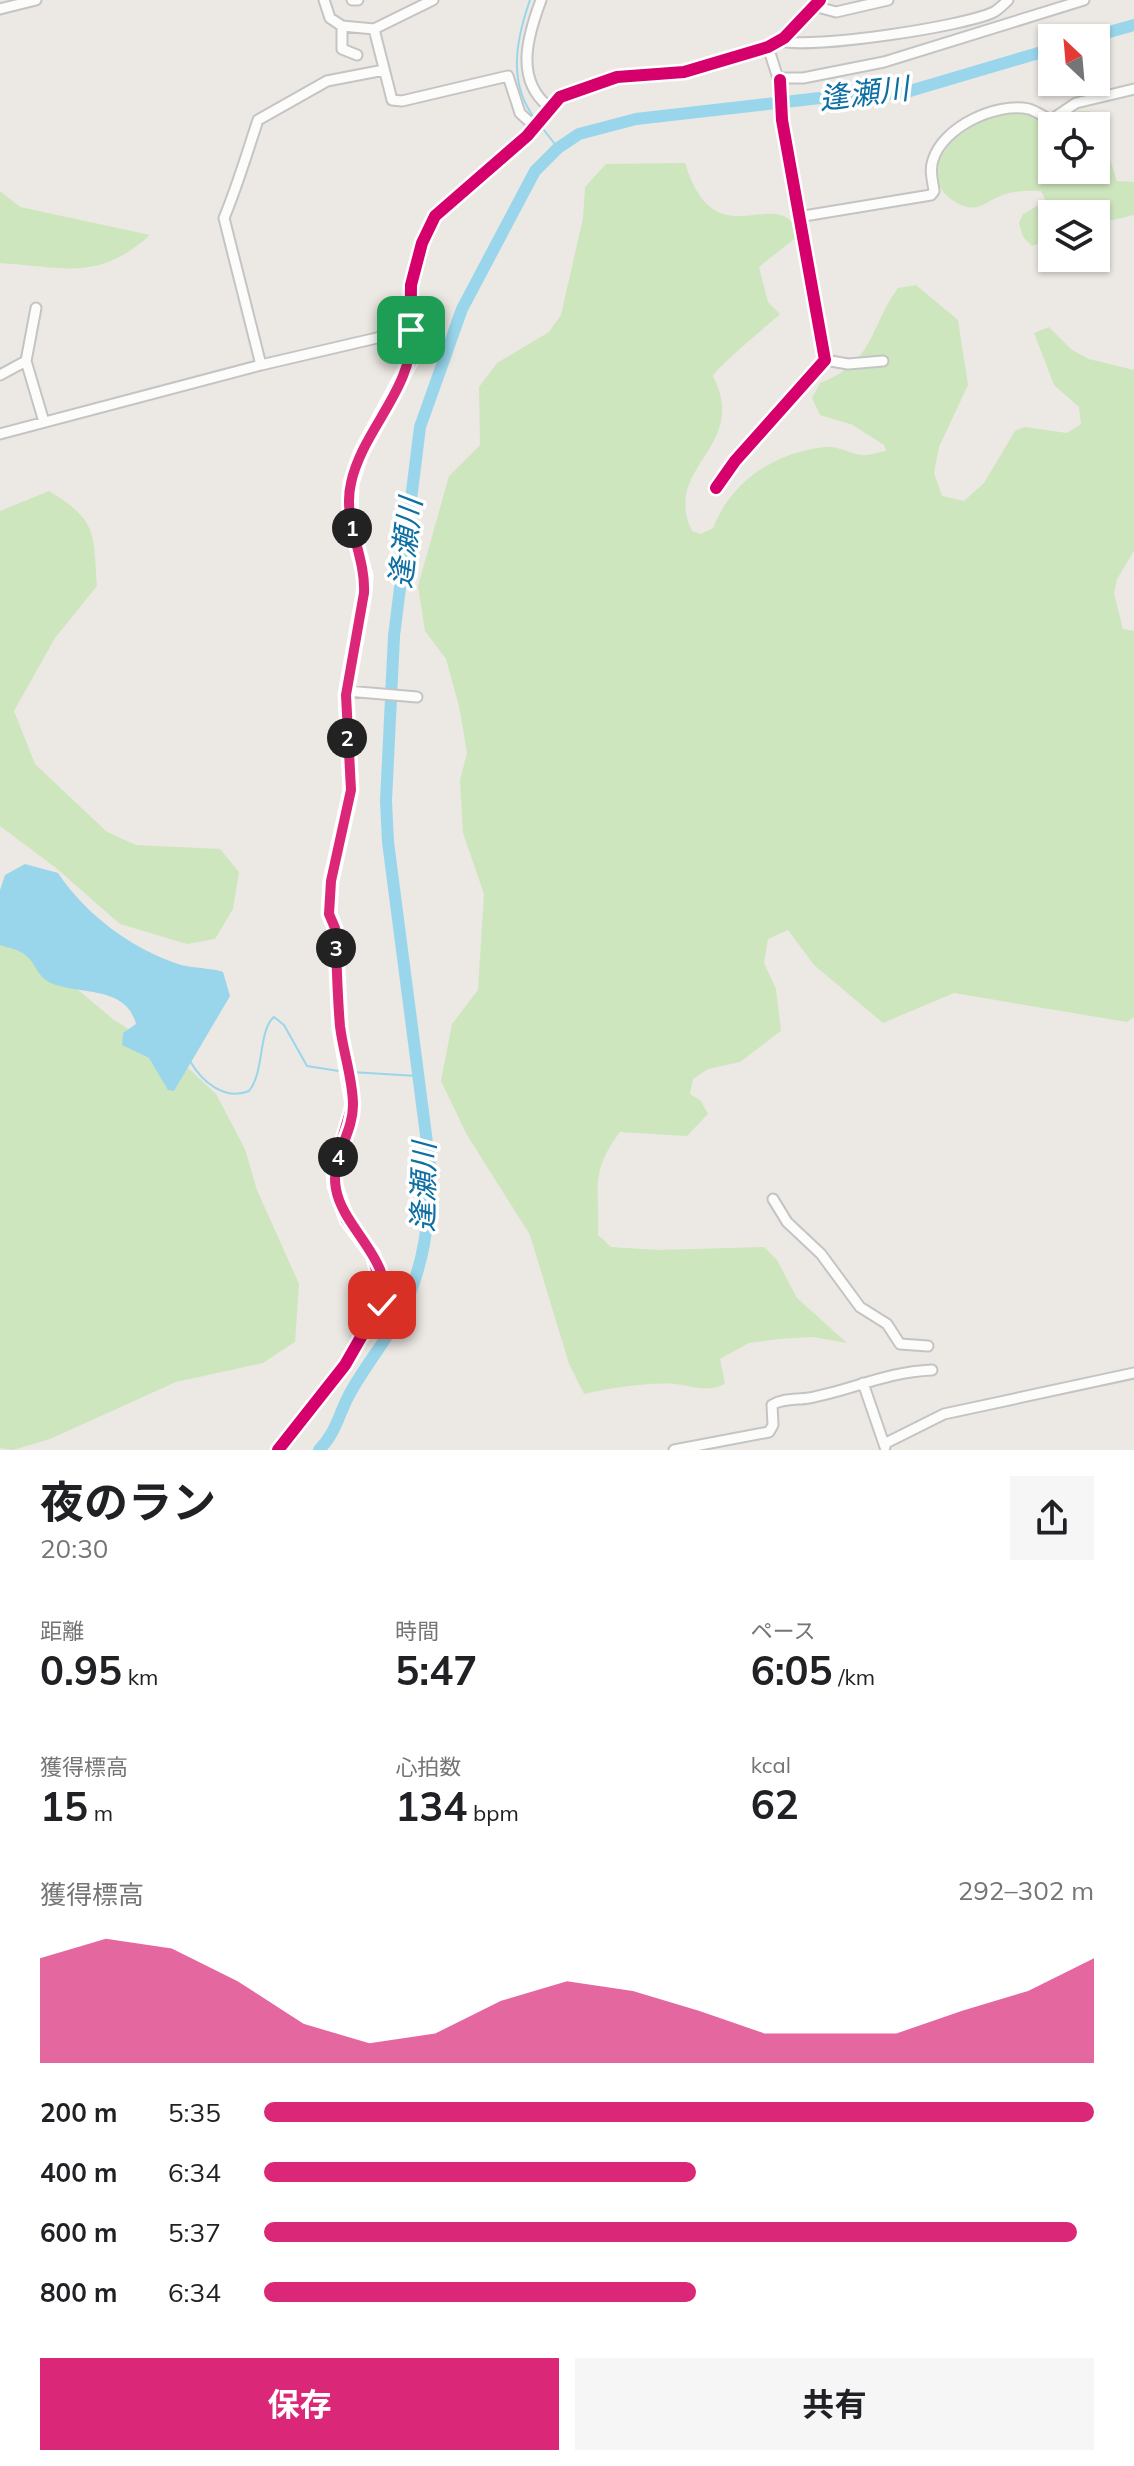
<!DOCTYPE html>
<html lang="ja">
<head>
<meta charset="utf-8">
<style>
  :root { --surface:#fff; --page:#f6f6f6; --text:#202124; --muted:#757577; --accent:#db2777 }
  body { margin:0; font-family:Mulish,"Noto Sans JP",sans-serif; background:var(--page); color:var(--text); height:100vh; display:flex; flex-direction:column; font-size:30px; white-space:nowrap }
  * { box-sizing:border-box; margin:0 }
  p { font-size:26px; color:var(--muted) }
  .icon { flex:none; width:44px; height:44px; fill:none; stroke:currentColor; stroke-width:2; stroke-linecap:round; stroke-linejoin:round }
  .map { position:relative; height:1450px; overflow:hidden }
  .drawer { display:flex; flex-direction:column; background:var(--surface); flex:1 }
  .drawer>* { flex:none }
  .needle { width:52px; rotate:334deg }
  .fabs { position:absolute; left:1038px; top:24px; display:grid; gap:16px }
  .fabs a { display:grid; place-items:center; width:72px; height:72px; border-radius:0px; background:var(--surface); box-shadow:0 2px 6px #0004; font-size:40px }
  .pin { position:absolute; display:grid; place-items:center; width:68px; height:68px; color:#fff; margin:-34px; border-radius:16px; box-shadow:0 4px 12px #0006 }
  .km { position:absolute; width:40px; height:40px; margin:-20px; border-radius:50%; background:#222; color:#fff; font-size:22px; line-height:40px; text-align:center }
  .round { display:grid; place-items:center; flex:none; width:84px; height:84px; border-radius:0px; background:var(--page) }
  .overview { display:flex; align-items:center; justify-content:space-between; height:136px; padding:0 40px }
  h1 { font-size:44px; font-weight:700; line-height:60px }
  .figures { display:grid; grid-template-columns:repeat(3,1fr); gap:12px; height:136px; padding:8px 40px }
  .figures div { display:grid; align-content:center }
  .figures b { font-size:40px; font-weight:700 }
  .figures small { font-size:22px; font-weight:400 }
  .figures p { font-size:22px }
  .chart { height:224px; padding:16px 40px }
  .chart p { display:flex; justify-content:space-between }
  .chart svg { width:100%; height:144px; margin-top:8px; fill:var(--accent); opacity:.7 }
  .primary-button { display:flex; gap:16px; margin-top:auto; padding:16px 40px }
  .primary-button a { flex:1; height:92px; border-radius:0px; background:var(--accent); color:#fff; font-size:32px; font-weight:700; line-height:92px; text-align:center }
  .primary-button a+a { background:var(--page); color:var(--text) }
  ul { padding:0 40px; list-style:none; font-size:26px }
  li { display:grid; grid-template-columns:128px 96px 1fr; align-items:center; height:60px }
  li i { height:20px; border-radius:10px; background:var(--accent) }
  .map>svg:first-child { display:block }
  .green { fill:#cee6be }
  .water { fill:#99d6ec }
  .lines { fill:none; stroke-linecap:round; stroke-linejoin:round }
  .stream { stroke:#99d6ec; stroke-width:2 }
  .river { stroke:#99d6ec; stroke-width:12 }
  .minor-casing { stroke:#c5c4c5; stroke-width:13 }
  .minor { stroke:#fcfcfb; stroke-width:9 }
  .cycleway-casing { stroke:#fff; stroke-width:17 }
  .cycleway { stroke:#d6006c; stroke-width:12 }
  .route-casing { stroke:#fff; stroke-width:16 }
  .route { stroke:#db2777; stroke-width:10 }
  .labels { text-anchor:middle; stroke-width:7; stroke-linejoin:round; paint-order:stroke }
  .water-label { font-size:30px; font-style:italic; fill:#0d6fa3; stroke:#fff }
</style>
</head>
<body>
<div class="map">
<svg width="1134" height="1450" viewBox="0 0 1134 1450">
  <rect width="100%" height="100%" fill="#ece8e4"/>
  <path class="green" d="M1078 111H1090L1097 118 1117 181 1134 182V215L1096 224V214H1052V238L1032 246 1023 237 1019 223 1023 214 1046 201 1041 191C1028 190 1010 191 998 197 987 202 977 211 964 206 950 201 938 190 937 176 935 126 1041 88 1052 133 1055 144 1052 159 1052 170H1096V126H1063Z
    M685 163C716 264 779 179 799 235L759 267 768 302 780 314C767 326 718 366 713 376 750 448 661 466 692 531L701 534 713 528C732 480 775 453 824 447 836 445 849 453 861 455 869 456 878 452 886 451L884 445 853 425 820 415 812 398 820 383C875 362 869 328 898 288L916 285 958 320 968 385 939 447 934 473 942 496 964 501 984 483 1015 431 1025 427 1067 433 1081 424 1079 407 1054 385 1034 333 1049 327 1072 350 1089 359 1134 370V551L1117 579 1114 594 1123 629 1134 631V1017L1127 1022 954 993 883 1023 814 965 788 930 768 939 764 963 776 989 781 1031 740 1062 708 1069 693 1079 690 1094 701 1101 708 1114 687 1136 620 1132C589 1173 600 1188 598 1235L611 1247 657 1250 764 1247 777 1260 797 1298 847 1343 813 1337 779 1339 749 1343 720 1359 725 1384C706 1393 694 1386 675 1384 645 1382 613 1388 584 1394L569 1364 530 1235 467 1135 441 1081 452 1024 478 990 484 894 463 833 460 780 467 753 459 706 446 659 425 631 418 586 449 476 480 445 479 387 497 363 549 332 561 315 583 218 585 187 606 164Z
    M0 191 20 207 150 235C98 282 64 267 0 263Z
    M49 491C98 521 93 532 97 586L55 638 14 711 35 764 107 832 136 845 220 849 239 872 233 909 215 939 187 944 120 924 56 868 0 826V511Z
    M0 914 65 979 114 1020 184 1064 216 1094 245 1149 257 1190 299 1284 295 1342 263 1363 176 1382 50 1439 13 1450 0 1448Z"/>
  <path class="water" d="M25 864 58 873C87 916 132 949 181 965 193 968 218 969 223 972L230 996 174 1091 168 1090 149 1058 122 1045 123 1033 136 1024C126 984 77 996 49 982 36 975 35 961 24 954 17 949 8 948 0 945V890L5 875Z"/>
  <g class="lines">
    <path class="stream" d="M530 0C516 40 507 84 536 120
      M540 125 558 148
      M190 1061C202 1082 225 1101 249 1091 265 1071 258 1030 274 1017L284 1025 307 1066 345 1072
      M351 1072 417 1076"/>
    <path class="river" d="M1088 38 1134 25
      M319 1450C335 1434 338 1417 348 1397 363 1368 385 1343 400 1314 425 1268 430 1217 430 1166L388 842 386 801 394 636 420 427 462 309 535 171 558 148 579 134 636 119 820 98 903 93 1052 49"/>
    <defs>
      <path id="minor" d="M324 0 330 18 342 26 374 29
        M352 0H358
        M433 0 374 29 392 100 402 101 508 76 520 113 534 126
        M541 0C528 35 514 79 549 107
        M814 6 836 12 888 0
        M0 9 36 0
        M342 26V49L357 55
        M780 41C813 49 962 27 994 12 999 9 1003 5 1008 0
        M768 47 778 78H803L884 62 1084 0
        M798 217 931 195 934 191C933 181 929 171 933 160 943 127 996 102 1029 109 1036 111 1044 117 1051 120L1076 103 1134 89
        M825 360 848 364 883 361
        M26 361 36 308
        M261 365 224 218C237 187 247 153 258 120L327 81 384 70
        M0 375 26 361 44 422
        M0 434 261 365 411 330
        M716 488 735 461 825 360 782 120 780 80
        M347 691 417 697
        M773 1199 787 1222 821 1254 860 1307 887 1324 900 1344 928 1346
        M863 1383 885 1447
        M884 1444 944 1414 1134 1373
        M278 1450 345 1365 384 1297 373 1255 347 1220 335 1186 334 1170 353 1105 340 1028 335 928 329 914 331 881 351 790 346 695 364 593 365 576 350 520 351 483 361 453 410 362 411 285 422 243 435 216 527 136 560 97 617 77 684 72 768 47 784 38 820 0
        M674 1450 769 1432 773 1425 772 1405C783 1398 797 1400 809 1398 853 1390 885 1372 932 1370"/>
    </defs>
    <use href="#minor" class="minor-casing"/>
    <use href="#minor" class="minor"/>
    <defs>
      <path id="cycleway" d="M716 488 735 461 825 360 782 120 780 80
        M278 1450 345 1365 384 1297 373 1255 347 1220 335 1186 334 1170 353 1105 340 1028 335 928 329 914 331 881 351 790 346 695 364 593 365 576 350 520 351 483 361 453 410 362 411 285 422 243 435 216 527 136 560 97 617 77 684 72 768 47 784 38 820 0"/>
    </defs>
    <use href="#cycleway" class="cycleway-casing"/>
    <use href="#cycleway" class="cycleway"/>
  </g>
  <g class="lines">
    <defs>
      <path id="route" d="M382 1305C396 1262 343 1229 336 1189 330 1158 353 1135 353 1105 353 1079 343 1052 340 1026 337 993 337 961 335 928L329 914 331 881 351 790 346 695 364 593C366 555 342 521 351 483 363 428 415 388 411 330"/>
    </defs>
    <use href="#route" class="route-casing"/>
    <use href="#route" class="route"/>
  </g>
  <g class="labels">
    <g class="water-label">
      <text transform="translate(864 94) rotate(-7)" y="10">逢瀬川</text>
      <text transform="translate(406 543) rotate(-83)" y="10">逢瀬川</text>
      <text transform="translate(424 1187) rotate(-89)" y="10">逢瀬川</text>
    </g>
  </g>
</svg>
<div class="fabs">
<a><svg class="needle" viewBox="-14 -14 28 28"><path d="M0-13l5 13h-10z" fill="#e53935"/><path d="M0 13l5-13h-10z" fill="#757577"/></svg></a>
<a><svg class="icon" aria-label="locate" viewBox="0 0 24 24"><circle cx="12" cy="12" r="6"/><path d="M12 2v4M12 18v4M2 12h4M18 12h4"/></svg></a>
<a><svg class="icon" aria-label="layers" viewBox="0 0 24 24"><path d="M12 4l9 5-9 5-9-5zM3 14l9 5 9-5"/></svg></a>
</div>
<div class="pin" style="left:411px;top:330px;background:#1e9e55"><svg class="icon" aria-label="arrive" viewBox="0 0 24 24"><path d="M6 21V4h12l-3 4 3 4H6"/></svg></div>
<div class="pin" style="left:382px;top:1305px;background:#d93025"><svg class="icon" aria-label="check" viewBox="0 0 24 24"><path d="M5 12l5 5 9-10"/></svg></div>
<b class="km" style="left:352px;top:528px">1</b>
<b class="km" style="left:347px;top:738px">2</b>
<b class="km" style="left:336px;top:948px">3</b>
<b class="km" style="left:338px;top:1157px">4</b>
</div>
<section class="drawer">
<div class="overview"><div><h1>夜のラン</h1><p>20:30</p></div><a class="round"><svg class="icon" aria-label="share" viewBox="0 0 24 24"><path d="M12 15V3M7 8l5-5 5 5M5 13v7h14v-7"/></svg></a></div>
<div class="figures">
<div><p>距離</p><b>0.95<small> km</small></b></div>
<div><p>時間</p><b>5:47</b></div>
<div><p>ペース</p><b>6:05<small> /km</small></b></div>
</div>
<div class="figures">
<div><p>獲得標高</p><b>15<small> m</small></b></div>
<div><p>心拍数</p><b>134<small> bpm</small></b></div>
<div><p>kcal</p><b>62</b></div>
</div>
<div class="chart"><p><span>獲得標高</span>292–302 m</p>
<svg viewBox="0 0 160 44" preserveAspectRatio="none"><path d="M0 44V12L10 6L20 9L30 19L40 32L50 38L60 35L70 25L80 19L90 22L100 28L110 35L120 35L130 35L140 28L150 22L160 12V44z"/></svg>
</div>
<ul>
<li><b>200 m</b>5:35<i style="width:100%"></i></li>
<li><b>400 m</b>6:34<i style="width:52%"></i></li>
<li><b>600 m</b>5:37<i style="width:98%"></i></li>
<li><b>800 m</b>6:34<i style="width:52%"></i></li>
</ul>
<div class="primary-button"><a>保存</a><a>共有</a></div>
</section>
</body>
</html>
